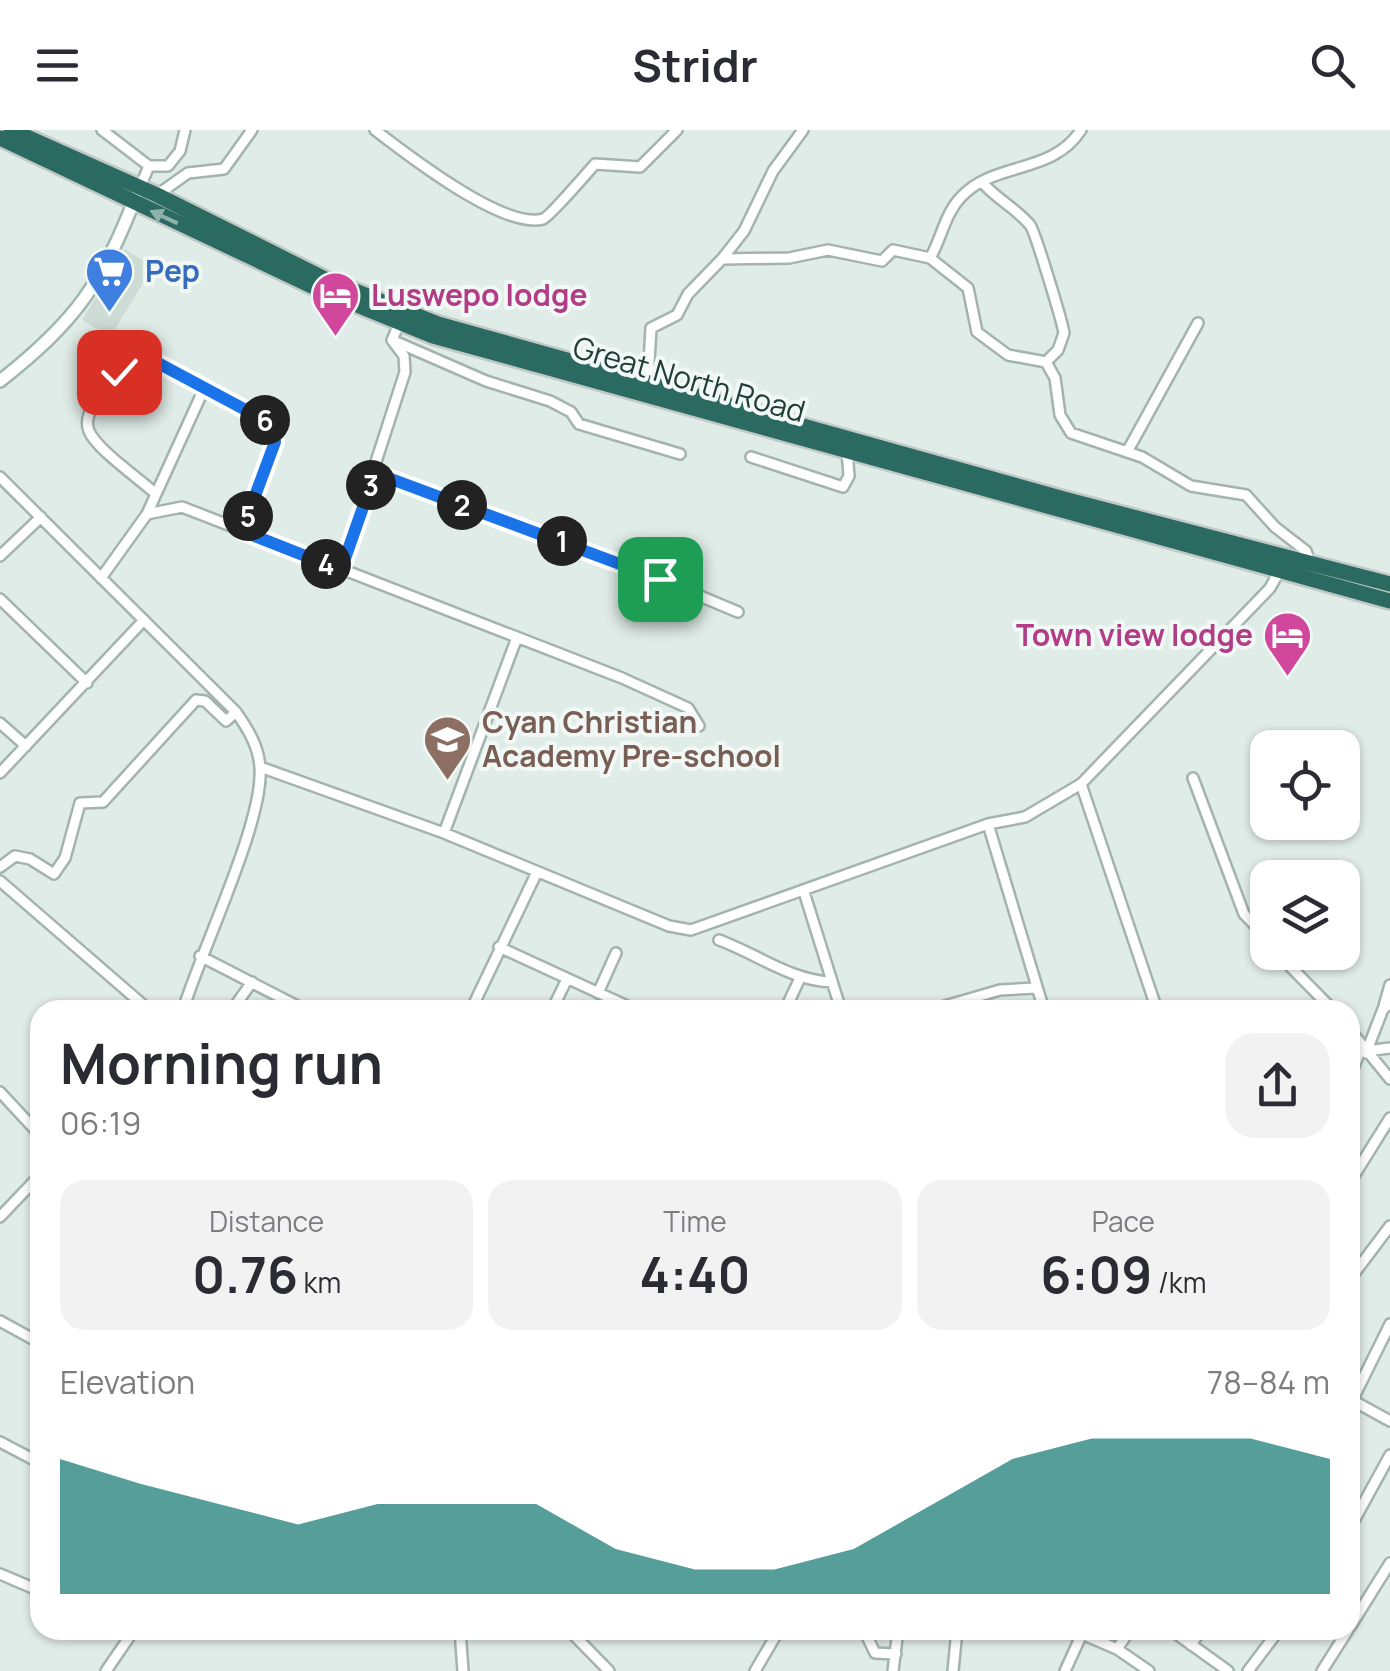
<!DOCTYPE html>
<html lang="en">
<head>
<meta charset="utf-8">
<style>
  :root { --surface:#fff; --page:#f2f2f3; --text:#2b2b33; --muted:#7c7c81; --accent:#0f766e }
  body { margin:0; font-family:Manrope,sans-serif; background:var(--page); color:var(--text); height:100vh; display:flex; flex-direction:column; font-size:38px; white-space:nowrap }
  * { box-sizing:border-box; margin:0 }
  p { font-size:32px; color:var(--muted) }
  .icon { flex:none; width:55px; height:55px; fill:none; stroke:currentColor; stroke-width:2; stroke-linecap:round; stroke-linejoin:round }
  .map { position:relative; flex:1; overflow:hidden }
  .sheet { position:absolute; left:30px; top:870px; width:1330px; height:640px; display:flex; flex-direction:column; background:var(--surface); border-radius:30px; box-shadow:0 2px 8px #0004 }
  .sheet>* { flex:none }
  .fabs { position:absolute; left:1250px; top:600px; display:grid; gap:20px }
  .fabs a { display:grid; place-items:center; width:110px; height:110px; border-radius:20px; background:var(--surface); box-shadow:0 2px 8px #0004; font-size:50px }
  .pin { position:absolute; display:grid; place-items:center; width:85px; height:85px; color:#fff; margin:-42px; border-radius:20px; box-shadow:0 5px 15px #0006 }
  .km { position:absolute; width:50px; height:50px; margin:-25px; border-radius:50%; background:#222; color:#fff; font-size:28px; line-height:50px; text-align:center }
  .round { display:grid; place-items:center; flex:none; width:105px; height:105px; border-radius:30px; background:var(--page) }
  .head { display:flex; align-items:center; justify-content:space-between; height:170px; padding:0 30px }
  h1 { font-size:55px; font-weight:700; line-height:75px }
  .figures { display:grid; grid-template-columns:repeat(3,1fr); gap:15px; height:170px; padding:10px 30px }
  .figures div { display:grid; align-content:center; border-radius:25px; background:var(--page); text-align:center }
  .figures b { font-size:50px; font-weight:700 }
  .figures small { font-size:28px; font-weight:400 }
  .figures p { font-size:28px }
  .chart { height:280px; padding:20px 30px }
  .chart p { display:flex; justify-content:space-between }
  .chart svg { width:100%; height:180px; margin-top:10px; fill:var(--accent); opacity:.7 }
  header { display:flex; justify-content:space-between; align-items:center; height:130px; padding:0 30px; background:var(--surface); font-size:45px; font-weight:700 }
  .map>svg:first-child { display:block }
  .built { fill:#cedcd6 }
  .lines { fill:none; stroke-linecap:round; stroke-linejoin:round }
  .street-casing { stroke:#a3b4af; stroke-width:14 }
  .secondary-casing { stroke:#9eb8b0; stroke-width:16 }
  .highway-casing { stroke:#c1c9c7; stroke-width:20 }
  .street { stroke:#fff; stroke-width:9 }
  .secondary { stroke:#fff; stroke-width:11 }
  .highway { stroke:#2b6a60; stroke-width:15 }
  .oneway { fill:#8eb1aa }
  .route-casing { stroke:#fff; stroke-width:20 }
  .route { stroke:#1a73e8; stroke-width:12 }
  .labels { text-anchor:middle; stroke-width:8; stroke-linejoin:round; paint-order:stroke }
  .shop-label { font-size:30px; font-weight:bold; fill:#366cbe; stroke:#f1f8f5; text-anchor:start }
  .hotel-label { font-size:30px; font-weight:bold; fill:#b23c85; stroke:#f1f8f5; text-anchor:start }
  .street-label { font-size:30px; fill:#203d37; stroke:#f1f8f5 }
  .education-label { font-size:30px; font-weight:bold; fill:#785e54; stroke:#f1f8f5; text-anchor:start }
</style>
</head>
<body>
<header><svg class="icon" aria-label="menu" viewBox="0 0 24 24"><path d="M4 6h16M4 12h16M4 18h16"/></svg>Stridr<svg class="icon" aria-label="search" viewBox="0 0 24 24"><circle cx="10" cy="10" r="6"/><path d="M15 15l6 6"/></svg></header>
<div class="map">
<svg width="1390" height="1541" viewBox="0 0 1390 1541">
  <rect width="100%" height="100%" fill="#e0ece7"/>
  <path class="built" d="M125 119 153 137 110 207 82 190Z"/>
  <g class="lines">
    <defs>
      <path id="street" d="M102 0 149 36 140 57
        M375 0C406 24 504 100 543 89 549 87 588 42 595 34L640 37 677 0
        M149 36H168L180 21 185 0
        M982 52C996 69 1016 78 1030 95 1035 101 1062 191 1064 203L1058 220 1046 232
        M157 65 188 43 224 39 252 0
        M930 128C942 108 944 85 961 67 994 31 1052 45 1081 0
        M722 129 789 128 828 120 882 131 893 120 930 128 968 158 977 202 1008 225 1046 232 1055 248 1060 285 1071 303 1142 327 1191 356 1246 365 1275 397 1306 421 1309 430
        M392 210 486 251 550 271 571 282 579 294 680 324
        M648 249 651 198 677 185 688 164 722 129 744 101 773 41 803 0
        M1127 322 1198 193
        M751 327 843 357 849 346 847 321
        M375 343 607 427 738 482
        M0 347 236 582C248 599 259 617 260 638 264 691 201 821 183 880
        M156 364 203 261
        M147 384 156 364C140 349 96 319 89 301 84 288 92 277 100 267 110 253 120 233 138 230 152 229 262 285 274 298L275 312 242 401
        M0 426 41 387
        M341 440 405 242 404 226 392 210 400 192
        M101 448 147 384 182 377 622 548 688 578 699 596
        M0 469 87 553
        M0 593 26 616
        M260 637 444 703 669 796 691 800 988 694 1025 687 1081 654 1270 458 1280 440
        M0 643 144 490
        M1193 648 1244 784 1268 809
        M1081 654 1157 880
        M988 694 1044 880
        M444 703 516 510
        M0 737 15 726 30 729 54 744 65 728 80 673 103 672 196 570 205 571 226 591 236 582
        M0 751 149 880
        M804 762 841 880
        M719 810C757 824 792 851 832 852
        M499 817 636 880
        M1276 822 1333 880
        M200 826 305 880
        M598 863 616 823
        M1384 876 1390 855
        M232 880 252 852
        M471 880 537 742
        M552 880 567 849
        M785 880 800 848
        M931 880 1000 860 1036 858
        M1350 900 1390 949
        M1350 923 1390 918
        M1366 923 1383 879 1390 874
        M1350 947 1360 921
        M0 962 40 1005
        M1350 1052 1390 988
        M0 1087 40 1045
        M1350 1149 1390 1096
        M0 1191 40 1213
        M1350 1269 1390 1291
        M1350 1275 1390 1194
        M0 1312 40 1333
        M1350 1398 1390 1325
        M0 1444 40 1461
        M1350 1497 1390 1433
        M460 1500 463 1541
        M569 1500 609 1541
        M864 1500 875 1523 896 1524
        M1073 1500 1117 1519 1149 1541
        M1171 1500 1228 1541
        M1191 1515 1201 1500
        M1117 1519 1130 1500
        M106 1541 134 1500
        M755 1541 779 1500
        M893 1541 898 1500
        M953 1541 957 1500
        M1065 1541 1081 1506
        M1248 1541 1279 1500
        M1322 1541 1348 1500"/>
      <path id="secondary" d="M0 251C76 191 101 155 136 66"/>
      <path id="highway" d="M11 0 157 65 325 149 438 194 1064 369 1390 454
        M0 8 318 159 433 206 1390 471"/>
    </defs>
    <use href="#street" class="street-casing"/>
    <use href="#secondary" class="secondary-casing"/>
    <use href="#highway" class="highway-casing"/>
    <use href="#street" class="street"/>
    <use href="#secondary" class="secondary"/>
    <use href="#highway" class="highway"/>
  </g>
  <defs><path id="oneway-solid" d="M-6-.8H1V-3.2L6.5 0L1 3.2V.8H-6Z" transform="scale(2.5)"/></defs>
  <use class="oneway" href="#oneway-solid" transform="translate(164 87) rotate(-155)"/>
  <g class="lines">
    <defs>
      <path id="route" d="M119 242 133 231 156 232 270 293 275 312 242 401 341 440 375 343 660 449"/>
    </defs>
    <use href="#route" class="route-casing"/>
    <use href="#route" class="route"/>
  </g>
  <defs>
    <symbol id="supermarket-pin" viewBox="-11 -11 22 30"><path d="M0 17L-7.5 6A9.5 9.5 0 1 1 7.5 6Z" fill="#3f7fe0" stroke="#f1f8f5"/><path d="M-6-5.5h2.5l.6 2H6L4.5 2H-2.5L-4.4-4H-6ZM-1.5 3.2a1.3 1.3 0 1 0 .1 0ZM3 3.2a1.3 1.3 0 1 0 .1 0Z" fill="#fff"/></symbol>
    <symbol id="hotel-pin" viewBox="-11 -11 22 30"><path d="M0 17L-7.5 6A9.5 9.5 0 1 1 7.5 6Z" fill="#d1479c" stroke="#f1f8f5"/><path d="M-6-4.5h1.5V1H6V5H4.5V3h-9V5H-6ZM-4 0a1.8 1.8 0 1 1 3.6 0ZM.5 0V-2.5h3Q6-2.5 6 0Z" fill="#fff"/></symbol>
    <symbol id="school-pin" viewBox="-11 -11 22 30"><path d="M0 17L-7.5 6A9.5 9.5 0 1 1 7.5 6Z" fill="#8d6e63" stroke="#f1f8f5"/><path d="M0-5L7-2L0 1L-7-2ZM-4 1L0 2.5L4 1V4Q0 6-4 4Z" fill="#fff"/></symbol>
  </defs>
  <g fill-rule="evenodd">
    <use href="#supermarket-pin" x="82" y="114" width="55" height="75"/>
    <use href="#hotel-pin" x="308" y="138" width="55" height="75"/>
    <use href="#hotel-pin" x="1260" y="478" width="55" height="75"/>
    <use href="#school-pin" x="420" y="582" width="55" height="75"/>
  </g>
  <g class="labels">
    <g class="shop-label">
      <text x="145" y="152">Pep</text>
    </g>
    <g class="hotel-label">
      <text x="371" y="176">Luswepo lodge</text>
      <text x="1253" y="516" text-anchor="end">Town view lodge</text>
    </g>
    <g class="street-label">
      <text transform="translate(689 250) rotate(16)" y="10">Great North Road</text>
    </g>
    <g class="education-label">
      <text x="482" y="603">Cyan Christian<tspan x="482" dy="34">Academy Pre-school</tspan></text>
    </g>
  </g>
</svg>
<div class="fabs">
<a><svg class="icon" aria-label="locate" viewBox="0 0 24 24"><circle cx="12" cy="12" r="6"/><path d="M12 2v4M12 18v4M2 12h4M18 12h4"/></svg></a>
<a><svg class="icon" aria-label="layers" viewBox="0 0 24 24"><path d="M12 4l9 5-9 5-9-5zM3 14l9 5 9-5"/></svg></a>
</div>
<div class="pin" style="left:660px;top:449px;background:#1e9e55"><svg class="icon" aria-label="arrive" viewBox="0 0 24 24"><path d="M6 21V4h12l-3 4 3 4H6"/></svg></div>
<div class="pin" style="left:119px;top:242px;background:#d93025"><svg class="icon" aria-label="check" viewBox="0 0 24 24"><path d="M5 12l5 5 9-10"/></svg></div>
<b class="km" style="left:562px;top:411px">1</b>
<b class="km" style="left:462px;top:375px">2</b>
<b class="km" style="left:371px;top:355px">3</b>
<b class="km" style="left:326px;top:434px">4</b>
<b class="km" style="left:248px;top:386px">5</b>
<b class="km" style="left:265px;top:290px">6</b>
<section class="sheet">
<div class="head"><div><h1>Morning run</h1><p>06:19</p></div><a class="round"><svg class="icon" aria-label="share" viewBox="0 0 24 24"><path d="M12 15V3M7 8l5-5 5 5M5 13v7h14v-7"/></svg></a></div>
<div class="figures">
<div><p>Distance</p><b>0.76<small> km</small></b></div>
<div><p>Time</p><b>4:40</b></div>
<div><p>Pace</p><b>6:09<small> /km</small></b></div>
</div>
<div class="chart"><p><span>Elevation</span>78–84 m</p>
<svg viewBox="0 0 160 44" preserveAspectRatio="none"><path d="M0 44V11L10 17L20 22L30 27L40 22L50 22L60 22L70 33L80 38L90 38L100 33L110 22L120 11L130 6L140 6L150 6L160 11V44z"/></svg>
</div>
</section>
</div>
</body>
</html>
